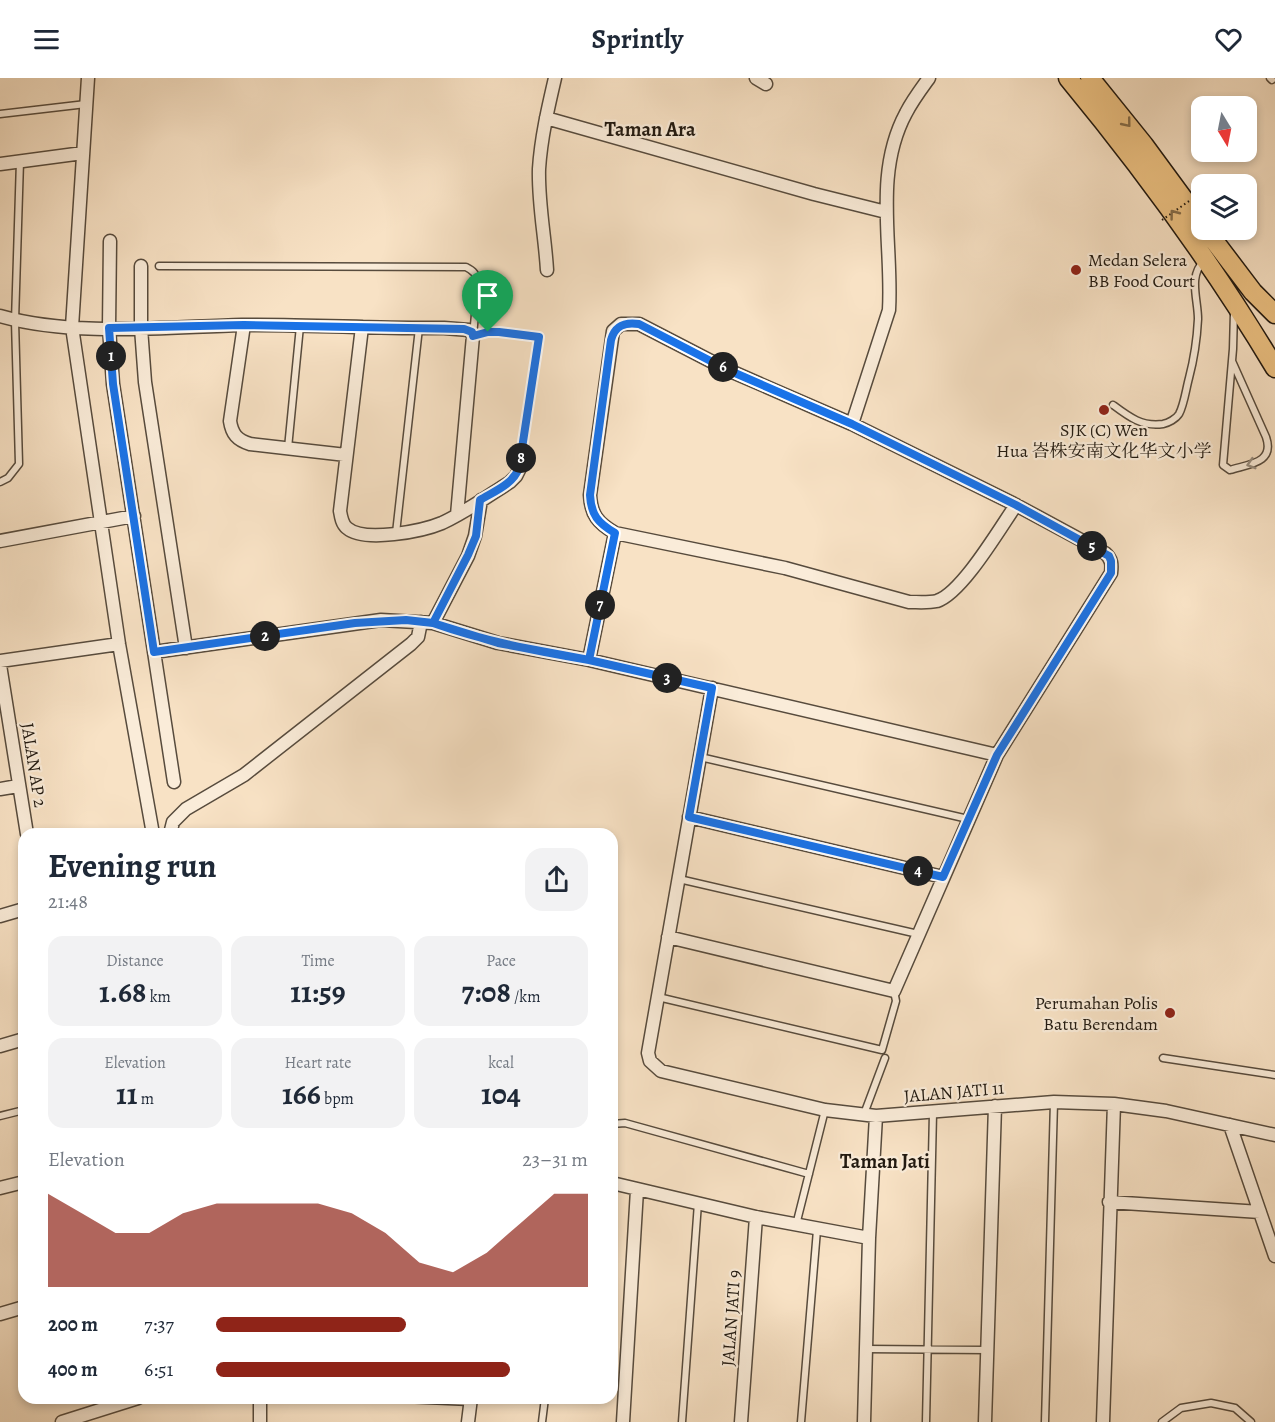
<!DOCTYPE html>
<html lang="en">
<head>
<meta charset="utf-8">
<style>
  :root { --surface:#fff; --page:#f2f2f3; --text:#1f2937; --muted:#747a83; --accent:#8f2418 }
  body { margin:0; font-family:Alegreya,"Noto Serif SC",serif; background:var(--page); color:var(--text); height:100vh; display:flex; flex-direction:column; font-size:22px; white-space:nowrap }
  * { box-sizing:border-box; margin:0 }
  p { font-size:20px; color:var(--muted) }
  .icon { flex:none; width:33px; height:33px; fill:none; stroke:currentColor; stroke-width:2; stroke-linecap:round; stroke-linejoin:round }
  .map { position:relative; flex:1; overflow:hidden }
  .panel { position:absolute; left:18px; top:750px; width:600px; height:576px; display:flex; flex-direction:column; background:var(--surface); border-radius:18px; box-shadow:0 3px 9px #0003 }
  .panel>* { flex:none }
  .needle { width:39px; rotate:170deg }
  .controls { position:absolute; left:1191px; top:18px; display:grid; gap:12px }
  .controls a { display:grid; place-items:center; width:66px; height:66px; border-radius:12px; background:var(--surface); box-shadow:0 3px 9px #0003; font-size:30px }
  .pin { position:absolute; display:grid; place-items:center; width:51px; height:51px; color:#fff; margin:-62px -26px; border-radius:50% 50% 50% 0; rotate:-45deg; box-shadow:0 0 6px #0007 }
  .pin .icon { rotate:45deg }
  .km { position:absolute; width:30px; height:30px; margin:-15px; border-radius:50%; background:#222; color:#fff; font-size:16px; line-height:30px; text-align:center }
  .round { display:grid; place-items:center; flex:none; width:63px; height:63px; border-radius:18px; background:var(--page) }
  .overview { display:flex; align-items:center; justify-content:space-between; height:102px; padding:0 30px }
  h1 { font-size:33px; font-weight:700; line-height:45px }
  .stats { display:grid; grid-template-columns:repeat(3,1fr); gap:9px; height:102px; padding:6px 30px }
  .stats div { display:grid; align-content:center; border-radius:15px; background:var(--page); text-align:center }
  .stats b { font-size:30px; font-weight:700 }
  .stats small { font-size:16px; font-weight:400 }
  .stats p { font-size:16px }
  .chart { height:168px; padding:12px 30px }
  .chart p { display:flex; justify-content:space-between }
  .chart svg { width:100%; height:108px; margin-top:6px; fill:var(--accent); opacity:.7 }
  ul { padding:0 30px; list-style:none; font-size:20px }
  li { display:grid; grid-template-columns:96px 72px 1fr; align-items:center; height:45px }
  li i { height:15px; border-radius:8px; background:var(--accent) }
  header { display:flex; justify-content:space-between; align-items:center; height:78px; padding:0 30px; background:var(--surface); font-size:27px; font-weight:700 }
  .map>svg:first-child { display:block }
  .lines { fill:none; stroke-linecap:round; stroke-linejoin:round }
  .service-casing { stroke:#574b3d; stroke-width:9 }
  .minor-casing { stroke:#574b3d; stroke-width:15 }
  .primary-casing { stroke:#211910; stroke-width:21 }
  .service { stroke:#faecd9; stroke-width:6 }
  .minor { stroke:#faecd9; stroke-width:12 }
  .primary { stroke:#ecc182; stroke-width:18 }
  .path-bridge { stroke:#211910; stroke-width:2; stroke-dasharray:1.5 3; stroke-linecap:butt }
  .oneway { stroke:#866d49 }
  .oneway2 { stroke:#988d7f }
  .route-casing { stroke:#fff; stroke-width:12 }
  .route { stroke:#1a73e8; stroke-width:8 }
  .poi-dot { fill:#8f2418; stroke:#faecd9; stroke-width:2 }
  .labels { text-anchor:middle; stroke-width:4.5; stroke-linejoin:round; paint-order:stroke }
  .poi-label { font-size:18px; fill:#211910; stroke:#faecd9; text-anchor:start }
  .street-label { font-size:18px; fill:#211910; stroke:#faecd9 }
  .neighbourhood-label { font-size:20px; font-weight:bold; fill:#211910; stroke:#faecd9 }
</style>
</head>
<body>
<header><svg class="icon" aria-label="menu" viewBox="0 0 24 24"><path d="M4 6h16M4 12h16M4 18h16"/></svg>Sprintly<svg class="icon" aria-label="heart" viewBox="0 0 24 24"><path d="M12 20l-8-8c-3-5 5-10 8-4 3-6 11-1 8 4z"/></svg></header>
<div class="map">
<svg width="1275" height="1344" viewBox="0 0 1275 1344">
  <rect width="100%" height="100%" fill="#f8e2c5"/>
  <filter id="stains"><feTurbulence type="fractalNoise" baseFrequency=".00333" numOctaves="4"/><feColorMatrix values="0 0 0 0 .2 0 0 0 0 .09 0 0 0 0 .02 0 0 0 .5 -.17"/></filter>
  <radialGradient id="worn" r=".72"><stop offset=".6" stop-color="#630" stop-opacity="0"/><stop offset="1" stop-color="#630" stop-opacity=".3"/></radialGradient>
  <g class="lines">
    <defs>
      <path id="service" d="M1270 0 1272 2
        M0 36 86 26
        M159 188 466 189C474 193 476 196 478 204L473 258 493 253 539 259 520 390
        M1232 283 1266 359C1275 385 1249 386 1230 392L1223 387 1233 271 1234 234
        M1113 327C1129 339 1142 349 1163 346 1168 345 1176 341 1179 336 1184 327 1186 311 1189 300 1194 281 1197 261 1198 241 1198 221 1188 198 1204 183
        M288 370 300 248
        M0 404 8 400 19 386 15 243 20 83
        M396 455 419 250
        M700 679 968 741
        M679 801 918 856
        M658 919 882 972 896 923 894 913
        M1163 980 1275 997
        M864 1036 885 980
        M0 1038 24 1032
        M612 1046 625 1045 809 1096
        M796 1147 825 1032
        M866 1271 987 1272
        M382 1320 470 1324
        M542 1344 545 1320
        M682 1344 698 1125
        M801 1344 817 1152
        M926 1344 933 1035
        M1045 1344 1054 1024
        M1162 1344 1181 1330 1211 1325 1235 1330 1251 1344"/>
      <path id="minor" d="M88 0 72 249 119 566 153 756
        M756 0 766 6
        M546 40 814 116 886 134
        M0 86 83 75
        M110 163 109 250 113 306 174 704
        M141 188V250L145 304 186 570
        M547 192C545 158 538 125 539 91 541 60 548 30 555 0
        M0 238C74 259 165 249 242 247 309 246 377 251 444 250L469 252 473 258 457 437
        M244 247 230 343C232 356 237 362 250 366L346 377
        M362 249 340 433C341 439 342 446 347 450 364 465 423 453 442 445 466 434 488 418 510 404L516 398 520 390
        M852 346 889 232C893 167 873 96 906 35 912 23 921 11 929 0
        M0 463 134 438
        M433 545 468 478 475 458 481 422
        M154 574 381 542 433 545 498 565 589 582 997 677
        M589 582 615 455
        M0 583 119 566
        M0 587 27 756
        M712 610 648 975 650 983 661 993 825 1032 876 1038 1054 1024 1114 1026 1166 1033 1275 1057
        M0 711 18 708
        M689 739 943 799
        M170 756 173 744 186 731 244 697 411 566 418 559 421 544
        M0 838 24 831
        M668 859 894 913 997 677 1111 495C1112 487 1112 481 1105 475L1016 427 852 346 728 292 639 246H621L613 253 590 417C591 437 598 445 615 455L785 490 909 524C918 524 928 525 937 523 962 515 1000 450 1016 427
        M0 968 24 961
        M1230 1047 1275 1178
        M612 1105 756 1139 869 1160
        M0 1110 24 1104
        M1109 1124 1260 1134
        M0 1236 24 1229
        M62 1344 138 1320
        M260 1344V1320
        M468 1344 471 1320
        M623 1344 637 1112
        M741 1344 756 1139
        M864 1344 869 1160 876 1038
        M985 1344 995 1028
        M1103 1344 1114 1026"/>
      <path id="primary" d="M1068 0C1144 92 1214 188 1275 290
        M1090 0 1144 67 1202 146
        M1206 152 1253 214 1275 236"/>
    </defs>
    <use href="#service" class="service-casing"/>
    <use href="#minor" class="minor-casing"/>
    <use href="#primary" class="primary-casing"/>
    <use href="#service" class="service"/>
    <use href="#minor" class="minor"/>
    <use href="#primary" class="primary"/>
    <path class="path-bridge" d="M1162 142 1202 114"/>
  </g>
  <defs><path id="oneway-chevron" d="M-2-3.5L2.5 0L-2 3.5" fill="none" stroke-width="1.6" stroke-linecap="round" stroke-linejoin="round" transform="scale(1.5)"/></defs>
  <g class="oneway">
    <use href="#oneway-chevron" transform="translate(1127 45) rotate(51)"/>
    <use href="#oneway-chevron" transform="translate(1174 136) rotate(-127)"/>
  </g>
  <use class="oneway2" href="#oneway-chevron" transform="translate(1251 386) rotate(163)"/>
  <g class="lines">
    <defs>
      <path id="route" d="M488 254 473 258 472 254 464 251 244 247 109 250 113 306 154 574 355 545 406 542 433 545 498 565 589 582 712 610 689 739 943 799 997 677 1111 495V483L1109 478 1016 427 852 346 728 292 639 246C625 244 615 247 611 262L590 417C591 437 598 445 615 455L589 582C535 573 484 563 433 545L468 477 476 458 480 422C495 413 513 406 519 390L539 259 499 254H488"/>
    </defs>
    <use href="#route" class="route-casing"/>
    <use href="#route" class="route"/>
  </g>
  <g class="poi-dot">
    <circle cx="1076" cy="192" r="6"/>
    <circle cx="1104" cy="332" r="6"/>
    <circle cx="1170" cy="935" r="6"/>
  </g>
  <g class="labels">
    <g class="poi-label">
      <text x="1088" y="188">Medan Selera<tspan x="1088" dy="21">BB Food Court</tspan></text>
      <text x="1104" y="358" text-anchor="middle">SJK (C) Wen<tspan x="1104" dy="21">Hua 峇株安南文化华文小学</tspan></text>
      <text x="1158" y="931" text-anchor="end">Perumahan Polis<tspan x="1158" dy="21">Batu Berendam</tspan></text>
    </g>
    <g class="street-label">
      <text transform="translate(34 687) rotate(81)" y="6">JALAN AP 2</text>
      <text transform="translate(954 1014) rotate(-5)" y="6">JALAN JATI 11</text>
      <text transform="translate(731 1240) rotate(-86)" y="6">JALAN JATI 9</text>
    </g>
    <g class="neighbourhood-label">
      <text x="650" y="58">Taman Ara</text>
      <text x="885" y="1090">Taman Jati</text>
    </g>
  </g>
  <rect width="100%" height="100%" filter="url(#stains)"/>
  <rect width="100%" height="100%" fill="url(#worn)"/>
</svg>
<div class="controls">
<a><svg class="needle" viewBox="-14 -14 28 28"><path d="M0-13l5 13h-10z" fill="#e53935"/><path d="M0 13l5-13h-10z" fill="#747a83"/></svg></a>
<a><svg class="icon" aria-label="layers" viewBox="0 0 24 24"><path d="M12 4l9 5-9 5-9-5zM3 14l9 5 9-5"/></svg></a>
</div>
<div class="pin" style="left:488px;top:254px;background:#1e9e55"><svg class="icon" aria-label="arrive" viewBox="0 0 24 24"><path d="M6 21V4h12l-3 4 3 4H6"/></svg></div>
<b class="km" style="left:111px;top:278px">1</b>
<b class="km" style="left:265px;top:558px">2</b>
<b class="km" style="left:667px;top:600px">3</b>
<b class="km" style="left:918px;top:793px">4</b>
<b class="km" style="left:1092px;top:468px">5</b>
<b class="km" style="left:723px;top:289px">6</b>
<b class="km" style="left:600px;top:527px">7</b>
<b class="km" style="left:521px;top:380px">8</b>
<section class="panel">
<div class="overview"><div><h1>Evening run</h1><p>21:48</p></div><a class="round"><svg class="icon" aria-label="share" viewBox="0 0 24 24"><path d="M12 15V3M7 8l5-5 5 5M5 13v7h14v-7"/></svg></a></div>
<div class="stats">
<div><p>Distance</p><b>1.68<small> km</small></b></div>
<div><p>Time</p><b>11:59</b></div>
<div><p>Pace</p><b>7:08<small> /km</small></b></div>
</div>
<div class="stats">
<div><p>Elevation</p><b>11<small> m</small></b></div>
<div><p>Heart rate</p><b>166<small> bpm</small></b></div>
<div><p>kcal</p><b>104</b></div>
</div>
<div class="chart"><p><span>Elevation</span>23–31 m</p>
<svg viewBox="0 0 160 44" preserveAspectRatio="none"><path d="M0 44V6L10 14L20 22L30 22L40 14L50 10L60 10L70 10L80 10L90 14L100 22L110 34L120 38L130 30L140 18L150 6L160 6V44z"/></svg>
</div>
<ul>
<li><b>200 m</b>7:37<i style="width:51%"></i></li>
<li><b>400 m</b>6:51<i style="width:79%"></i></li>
</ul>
</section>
</div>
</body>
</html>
